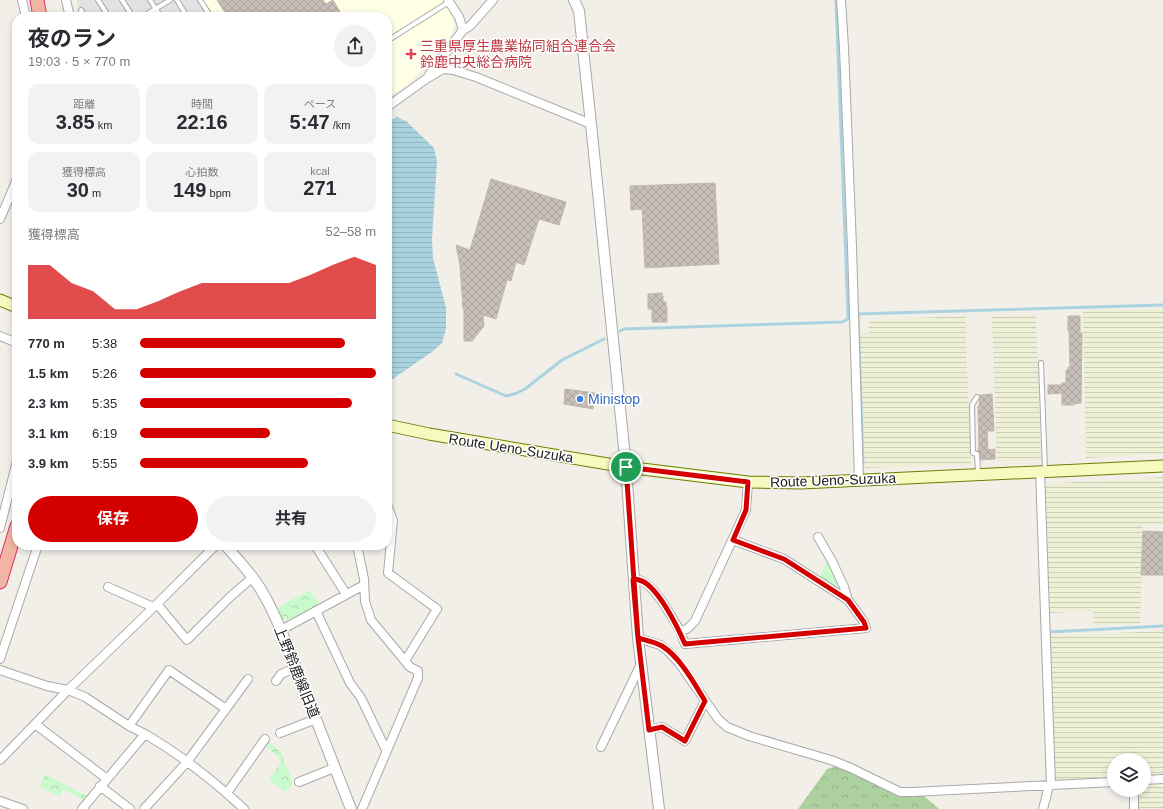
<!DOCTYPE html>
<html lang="ja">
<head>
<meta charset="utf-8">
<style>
  :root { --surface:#fff; --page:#f2f2f3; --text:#2b2b33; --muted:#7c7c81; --accent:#d40000 }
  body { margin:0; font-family:Arial,"Noto Sans JP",sans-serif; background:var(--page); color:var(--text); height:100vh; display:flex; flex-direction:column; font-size:15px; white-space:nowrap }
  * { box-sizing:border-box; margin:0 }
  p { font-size:13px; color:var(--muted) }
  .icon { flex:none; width:22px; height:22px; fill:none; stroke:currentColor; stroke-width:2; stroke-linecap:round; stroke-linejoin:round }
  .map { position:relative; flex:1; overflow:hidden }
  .sheet { position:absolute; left:12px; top:12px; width:380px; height:538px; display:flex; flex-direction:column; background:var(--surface); border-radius:16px; box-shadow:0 2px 6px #0003 }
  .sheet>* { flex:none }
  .controls { position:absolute; left:1107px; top:753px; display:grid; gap:8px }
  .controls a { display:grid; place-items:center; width:44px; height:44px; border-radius:50%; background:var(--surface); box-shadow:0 2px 6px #0003; font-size:20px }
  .pin { position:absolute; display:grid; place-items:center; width:34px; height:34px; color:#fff; margin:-17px; border:2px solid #fff; border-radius:50%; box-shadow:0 1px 4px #0007 }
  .round { display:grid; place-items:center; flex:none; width:42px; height:42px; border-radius:21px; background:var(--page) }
  .headline { display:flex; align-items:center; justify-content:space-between; height:68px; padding:0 16px }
  h1 { font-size:22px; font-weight:700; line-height:30px }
  .figures { display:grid; grid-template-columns:repeat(3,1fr); gap:6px; height:68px; padding:4px 16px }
  .figures div { display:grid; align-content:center; border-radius:10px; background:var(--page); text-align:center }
  .figures b { font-size:20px; font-weight:700 }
  .figures small { font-size:11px; font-weight:400 }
  .figures p { font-size:11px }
  .chart { height:112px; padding:8px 16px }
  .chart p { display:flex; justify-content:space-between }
  .chart svg { width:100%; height:72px; margin-top:4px; fill:var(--accent); opacity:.7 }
  .primary-button { display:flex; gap:8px; margin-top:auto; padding:8px 16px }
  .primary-button a { flex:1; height:46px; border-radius:24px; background:var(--accent); color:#fff; font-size:16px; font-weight:700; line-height:46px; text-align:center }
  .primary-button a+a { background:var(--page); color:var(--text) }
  ul { padding:0 16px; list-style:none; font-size:13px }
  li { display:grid; grid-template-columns:64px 48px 1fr; align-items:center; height:30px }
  li i { height:10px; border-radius:5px; background:var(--accent) }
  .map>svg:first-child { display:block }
  .education { fill:#ffffe5 }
  .farmland { fill:url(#farmland-rules) }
  .forest { fill:url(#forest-crowns) }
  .park { fill:url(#park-crowns) }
  .parking { fill:#e2e2e2 }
  .water { fill:url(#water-rules) }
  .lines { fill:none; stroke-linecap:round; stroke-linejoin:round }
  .stream { stroke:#aad3df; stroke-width:3 }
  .building { fill:url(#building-cross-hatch); stroke:#c4b6ab }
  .service-casing { stroke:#a9a9a9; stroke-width:6 }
  .minor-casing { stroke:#a9a9a9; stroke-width:10 }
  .tertiary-casing { stroke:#a9a9a9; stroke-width:12 }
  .secondary-casing { stroke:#707d05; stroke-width:13 }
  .trunk-casing { stroke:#dc2a67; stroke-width:15 }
  .service { stroke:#fff; stroke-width:4 }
  .minor { stroke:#fff; stroke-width:8 }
  .tertiary { stroke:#fff; stroke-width:10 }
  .secondary { stroke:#f7fabf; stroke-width:11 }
  .trunk { stroke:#f2b4a3; stroke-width:13 }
  .route-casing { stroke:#fff; stroke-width:8 }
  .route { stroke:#d40000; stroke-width:5 }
  .health-dot { fill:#e0444e; stroke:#fff; stroke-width:1.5 }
  .shop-dot { fill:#3f7fe0; stroke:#fff; stroke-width:1.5 }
  .labels { text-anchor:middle; stroke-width:3; stroke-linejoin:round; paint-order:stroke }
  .health-label { font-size:14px; fill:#be3a42; stroke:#fff; text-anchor:start }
  .shop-label { font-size:14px; fill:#366cbe; stroke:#fff; text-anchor:start }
  .street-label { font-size:14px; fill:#222; stroke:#fff }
</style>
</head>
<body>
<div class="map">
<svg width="1163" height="809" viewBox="0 0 1163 809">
  <defs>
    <pattern id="farmland-rules" width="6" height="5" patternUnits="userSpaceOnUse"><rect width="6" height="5" fill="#eef0d5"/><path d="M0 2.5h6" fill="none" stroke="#ccceb7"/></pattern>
    <pattern id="forest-crowns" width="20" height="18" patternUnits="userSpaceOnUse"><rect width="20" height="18" fill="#add19e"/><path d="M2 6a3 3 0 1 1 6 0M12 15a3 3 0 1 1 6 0" fill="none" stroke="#95b388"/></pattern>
    <pattern id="park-crowns" width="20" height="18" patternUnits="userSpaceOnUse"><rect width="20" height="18" fill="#c8facc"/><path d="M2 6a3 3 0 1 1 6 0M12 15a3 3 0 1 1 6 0" fill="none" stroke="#acd6af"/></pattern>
    <pattern id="water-rules" width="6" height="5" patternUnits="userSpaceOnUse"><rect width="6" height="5" fill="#aad3df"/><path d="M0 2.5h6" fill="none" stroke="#92b5bf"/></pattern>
    <pattern id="building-cross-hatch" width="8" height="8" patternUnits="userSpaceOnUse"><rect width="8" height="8" fill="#c7bfb8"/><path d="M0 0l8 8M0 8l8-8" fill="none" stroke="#aba49e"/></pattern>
  </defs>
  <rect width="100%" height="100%" fill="#f2efe9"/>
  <path class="education" d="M75 0H443L452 17 454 26 452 34 447 41 424 68 407 85 387 98V17H79Z"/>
  <path class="farmland" d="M1163 309V454L1086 458 1083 310Z
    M1036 315 1041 460 997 462 992 317Z
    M965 316 971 464 865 468 860 333H869V320Z
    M1163 477V525H1143L1140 623 1094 625 1093 611 1049 613 1043 484Z
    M1163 631V775L1144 776V760H1114V777L1057 780 1053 778 1049 636Z
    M1163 783V809H1137V790H1144V784Z"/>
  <path class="forest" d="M837 766 900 796H924L939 809H798L827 769Z"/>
  <path class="park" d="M827 560 839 583 836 588 820 577Z
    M309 590 320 604 292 620 280 619 276 609Z
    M269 742 281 752 293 784 285 792 269 779 281 763 278 756 265 746Z
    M45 774 87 796 84 800 63 789 60 796 40 787Z"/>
  <path class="parking" d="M76 0H200L210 17H79Z"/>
  <path class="water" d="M397 117 406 121 434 148 437 161 432 239 433 258 446 308V329L442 343 433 351 387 383V122Z"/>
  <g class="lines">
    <path class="stream" d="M836 0 848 314
      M857 314 1163 305
      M858 314 863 464
      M620 331 624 329 842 322 848 319V314
      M456 374 506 396 517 393 525 389 562 360 604 339
      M1049 632 1163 626"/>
  </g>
  <path class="building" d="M217 0H323L326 4 333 0 343 17H228Z
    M491 179 566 202 559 225 539 219 524 265 516 262 511 281 507 280 496 319 483 315 484 326 472 341H464V309H463L460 265 456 245 470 250Z
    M715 183 719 264 645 268 642 209 631 210 630 186Z
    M662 293V296H663V302H666V307H667V322H652V309H648V294Z
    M1068 316H1080V333H1082L1081 403 1074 404V405H1062V393L1048 394V385H1062V383H1066V370H1068V367H1070L1069 331H1068Z
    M565 389 595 393 593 409 564 404Z
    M992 394 994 431H987L988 450 995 449V459L981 460 980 453 978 451 979 444 978 406H979L980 395Z
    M1143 531 1163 532V575H1141Z"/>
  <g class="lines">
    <defs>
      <path id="service" d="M98 0 109 17
        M122 0 133 17
        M150 0 161 17
        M177 0 187 17
        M200 0 211 17
        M81 10 85 17
        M142 17 170 0
        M387 41 449 2
        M1041 363 1045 470
        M977 397 972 405 973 453 977 454 978 473"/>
      <path id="minor" d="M22 0 26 17
        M66 0 70 17
        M841 0 844 48 852 247 859 481
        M463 30 470 26 493 0
        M429 75 463 30 459 17 448 0
        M387 107 426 79 443 69 453 70 476 77 591 124
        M0 219 17 179
        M0 336 17 343
        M1040 471 1051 785
        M748 482 746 510 695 621 687 629 680 631 685 644 866 628 864 622 848 600 844 587 832 561 818 537
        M387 505 393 520 388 573 437 609 405 661
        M0 528 17 461
        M733 540 784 559 848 600
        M315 545 346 594
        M357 545 364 579 365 601 371 620 405 661 410 667 418 671V678L362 809
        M633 580C635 580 637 579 639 580 655 584 672 618 680 631
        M108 587 153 607
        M157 604 187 640 230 597 253 577
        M316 611 350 683 361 698 386 750
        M281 630 364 585
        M638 638 660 645 668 651 679 663 718 719 727 727 749 736 831 760 851 768 900 792H912L1114 782
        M0 659 38 545
        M0 670 47 686 68 690 85 697 129 726 145 734 82 809
        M276 681 281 674 295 668
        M35 724 107 779
        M129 726 169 670 226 709
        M649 730 662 727 685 741 705 701
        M280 733 316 719
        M145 734C181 755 214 781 244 809
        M601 747 641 664
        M0 760 68 690 157 604 216 545
        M1144 780 1163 779
        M299 782 334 768
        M100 786 130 809
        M1134 790V809
        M227 793 265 739
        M0 801 23 809
        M144 809 187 762 248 679
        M1043 809 1049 786"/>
      <path id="tertiary" d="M574 0 579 11 591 124 626 467 638 638 659 809
        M225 545C235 556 245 567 253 578 265 594 273 612 281 630L351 809"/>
      <path id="secondary" d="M0 300 17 307
        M387 425 429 434 626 467 748 482 801 483 1163 466"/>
      <path id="trunk" d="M37 0 40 17
        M0 582 17 526"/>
    </defs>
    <use href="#service" class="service-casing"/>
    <use href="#minor" class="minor-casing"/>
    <use href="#tertiary" class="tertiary-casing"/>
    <use href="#secondary" class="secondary-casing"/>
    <use href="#trunk" class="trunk-casing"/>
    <use href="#service" class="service"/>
    <use href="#minor" class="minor"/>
    <use href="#tertiary" class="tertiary"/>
    <use href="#secondary" class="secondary"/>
    <use href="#trunk" class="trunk"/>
  </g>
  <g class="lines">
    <defs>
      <path id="route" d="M626 467 638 638 649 730 662 727 685 741 705 701C694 683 680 657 662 646 655 642 645 640 638 638L633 580C635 580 637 579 639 580 657 584 678 628 685 644L866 628 864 622 848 600 784 559 733 540 746 510 748 482 626 467"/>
    </defs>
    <use href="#route" class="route-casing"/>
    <use href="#route" class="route"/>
  </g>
  <path class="health-dot" d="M409 48h4v4h4v4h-4v4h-4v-4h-4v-4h4z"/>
  <circle class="shop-dot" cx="580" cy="399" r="4"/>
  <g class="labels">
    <g class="health-label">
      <text x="420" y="51">三重県厚生農業協同組合連合会<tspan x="420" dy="16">鈴鹿中央総合病院</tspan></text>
    </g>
    <g class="shop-label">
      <text x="588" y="404">Ministop</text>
    </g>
    <g class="street-label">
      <text transform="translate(511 448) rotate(9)" y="5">Route Ueno-Suzuka</text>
      <text transform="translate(833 480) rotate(-2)" y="5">Route Ueno-Suzuka</text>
      <text transform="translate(297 672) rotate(68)" y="5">上野鈴鹿線旧道</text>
    </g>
  </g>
</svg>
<div class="controls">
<a><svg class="icon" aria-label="layers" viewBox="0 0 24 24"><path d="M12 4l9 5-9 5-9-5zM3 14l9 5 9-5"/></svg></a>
</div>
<div class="pin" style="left:626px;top:467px;background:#1e9e55"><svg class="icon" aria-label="arrive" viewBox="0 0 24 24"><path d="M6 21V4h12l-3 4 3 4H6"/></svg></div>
<section class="sheet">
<div class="headline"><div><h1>夜のラン</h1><p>19:03 · 5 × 770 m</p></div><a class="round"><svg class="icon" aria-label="share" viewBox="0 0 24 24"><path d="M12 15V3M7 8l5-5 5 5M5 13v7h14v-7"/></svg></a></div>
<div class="figures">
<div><p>距離</p><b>3.85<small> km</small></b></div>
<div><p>時間</p><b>22:16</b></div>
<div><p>ペース</p><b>5:47<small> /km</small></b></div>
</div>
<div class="figures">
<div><p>獲得標高</p><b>30<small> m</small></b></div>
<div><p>心拍数</p><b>149<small> bpm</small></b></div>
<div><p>kcal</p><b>271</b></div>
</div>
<div class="chart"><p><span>獲得標高</span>52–58 m</p>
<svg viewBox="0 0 160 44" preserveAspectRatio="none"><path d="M0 44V11L10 11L20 22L30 27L40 38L50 38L60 33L70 27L80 22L90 22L100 22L110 22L120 22L130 17L140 11L150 6L160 11V44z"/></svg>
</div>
<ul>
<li><b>770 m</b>5:38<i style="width:87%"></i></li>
<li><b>1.5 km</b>5:26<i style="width:100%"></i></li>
<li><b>2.3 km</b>5:35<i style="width:90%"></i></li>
<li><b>3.1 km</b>6:19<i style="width:55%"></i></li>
<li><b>3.9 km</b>5:55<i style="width:71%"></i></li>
</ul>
<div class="primary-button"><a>保存</a><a>共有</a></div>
</section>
</div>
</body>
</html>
